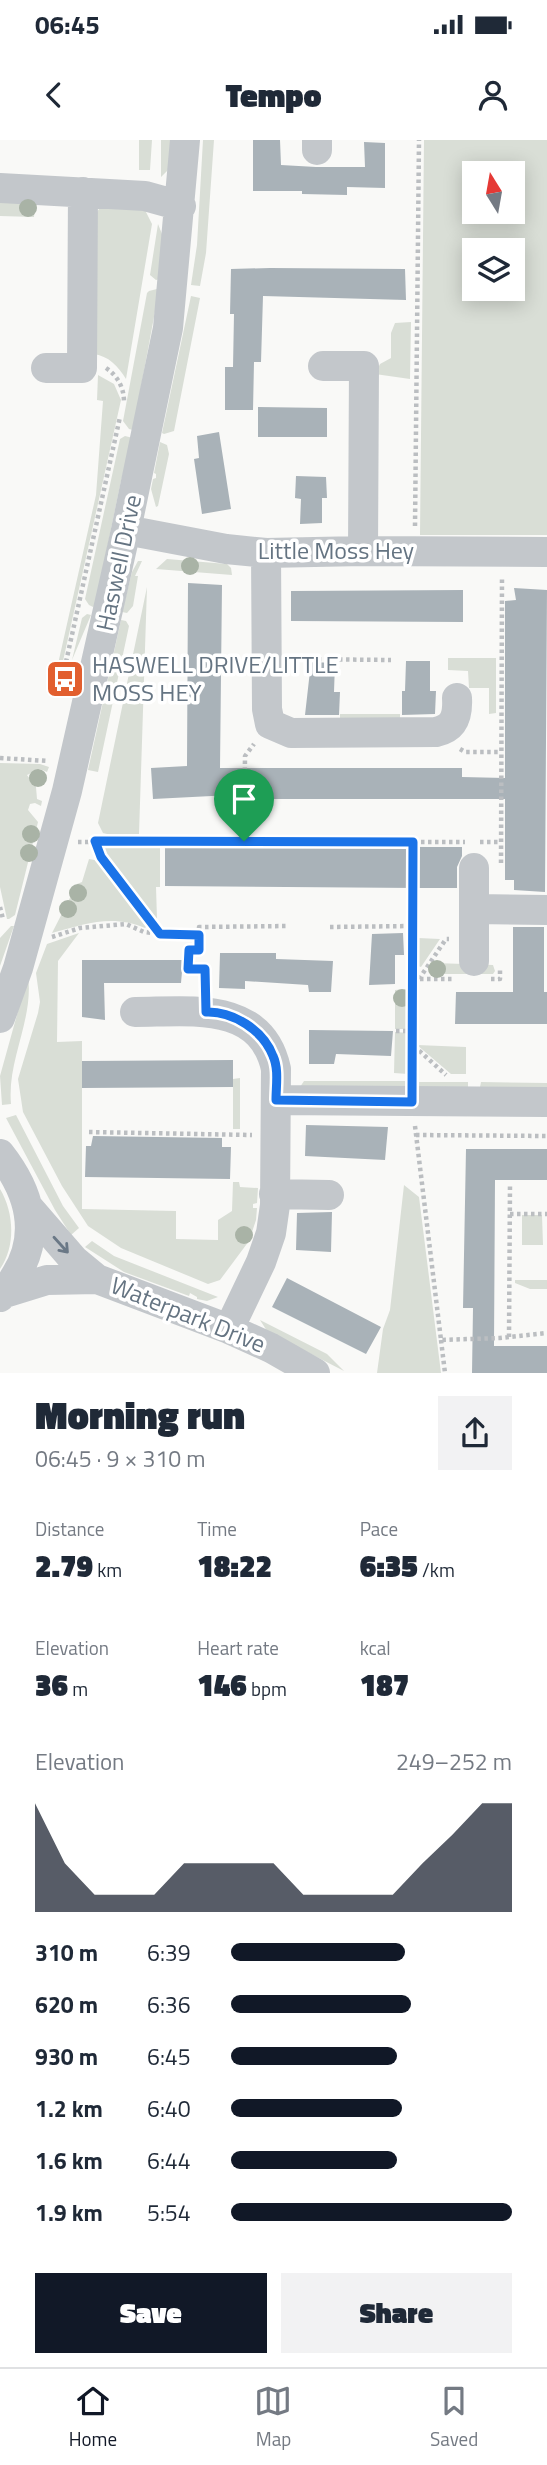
<!DOCTYPE html>
<html lang="en">
<head>
<meta charset="utf-8">
<style>
  :root { --surface:#fff; --page:#f2f2f3; --text:#1f2937; --muted:#747a83; --line:#e0e1e3; --accent:#111827 }
  body { margin:0; font-family:"Titillium Web",sans-serif; background:var(--page); color:var(--text); height:100vh; display:flex; flex-direction:column; font-size:26px; white-space:nowrap }
  * { box-sizing:border-box; margin:0 }
  p { font-size:23px; color:var(--muted) }
  .icon { flex:none; width:38px; height:38px; fill:none; stroke:currentColor; stroke-width:2; stroke-linecap:round; stroke-linejoin:round }
  .map { position:relative; height:1233px; overflow:hidden }
  .panel { display:flex; flex-direction:column; background:var(--surface); flex:1 }
  .panel>* { flex:none }
  .needle { width:46px; rotate:349deg }
  .fabs { position:absolute; left:462px; top:21px; display:grid; gap:14px }
  .fabs a { display:grid; place-items:center; width:63px; height:63px; border-radius:0px; background:var(--surface); box-shadow:0 4px 18px #0003; font-size:35px }
  .pin { position:absolute; display:grid; place-items:center; width:60px; height:60px; color:#fff; margin:-72px -30px; border-radius:50% 50% 50% 0; rotate:-45deg; box-shadow:0 0 7px #0007 }
  .pin .icon { rotate:45deg }
  .round { display:grid; place-items:center; flex:none; width:74px; height:74px; border-radius:0px; background:var(--page) }
  .headline { display:flex; align-items:center; justify-content:space-between; height:119px; padding:0 35px }
  h1 { font-size:38px; font-weight:800; line-height:52px }
  .figures { display:grid; grid-template-columns:repeat(3,1fr); gap:10px; height:119px; padding:7px 35px }
  .figures div { display:grid; align-content:center }
  .figures b { font-size:30px; font-weight:800 }
  .figures small { font-size:19px; font-weight:400 }
  .figures p { font-size:19px }
  .chart { height:196px; padding:14px 35px }
  .chart p { display:flex; justify-content:space-between }
  .chart svg { width:100%; height:126px; margin-top:7px; fill:var(--accent); opacity:.7 }
  .button { display:flex; gap:14px; margin-top:auto; padding:14px 35px }
  .button a { flex:1; height:80px; border-radius:0px; background:var(--accent); color:#fff; font-size:28px; font-weight:800; line-height:80px; text-align:center }
  .button a+a { background:var(--page); color:var(--text) }
  ul { padding:0 35px; list-style:none; font-size:23px }
  li { display:grid; grid-template-columns:112px 84px 1fr; align-items:center; height:52px }
  li i { height:18px; border-radius:9px; background:var(--accent) }
  .status { display:flex; justify-content:space-between; align-items:center; height:49px; padding:0 35px; background:var(--surface); direction:ltr }
  .status svg { height:19px; fill:currentColor }
  header { display:flex; justify-content:space-between; align-items:center; height:91px; padding:0 35px; background:var(--surface); font-size:32px; font-weight:800 }
  .tab-bar { display:flex; justify-content:space-around; align-items:center; height:98px; border-top:2px solid var(--line); background:var(--surface); font-size:19px; color:var(--muted) }
  .tab-bar a { display:grid; justify-items:center; gap:4px }
  .tab-bar .active { color:var(--accent) }
  .map>svg:first-child { display:block }
  .green { fill:#d9ded6; fill-rule:evenodd }
  .building { fill:#a9b2b8 }
  .lines { fill:none; stroke-linecap:round; stroke-linejoin:round }
  .path { stroke:#bbbec1; stroke-width:4.5; stroke-dasharray:3.5 3.5; stroke-linecap:butt }
  .minor { stroke:#c3c7cb; stroke-width:30 }
  .tree { fill:#a9b3a6 }
  .oneway { stroke:#6a7886 }
  .route-casing { stroke:#fff; stroke-width:14 }
  .route { stroke:#1a73e8; stroke-width:9 }
  .labels { text-anchor:middle; stroke-width:7; stroke-linejoin:round; paint-order:stroke }
  .street-label { font-size:24px; fill:#657482; stroke:#fff }
  .poi-label { font-size:24px; fill:#657482; stroke:#fff; text-anchor:start }
</style>
</head>
<body>
<div class="status"><b>06:45</b><svg viewBox="0 0 49 12"><path d="M0 12V9h3v3zM5 12V6h3v6zM10 12V3h3v9zM15 12V0h3v12zM26 1h20v11H26zM47 4h2v5h-2z"/></svg></div>
<header><svg class="icon" aria-label="back" viewBox="0 0 24 24"><path d="M15 5l-7 7 7 7"/></svg>Tempo<svg class="icon" aria-label="person" viewBox="0 0 24 24"><circle cx="12" cy="8" r="4"/><path d="M4 21q1-7 8-7t8 7"/></svg></header>
<div class="map">
<svg width="547" height="1233" viewBox="0 0 547 1233">
  <rect width="100%" height="100%" fill="#f9f9f7"/>
  <path class="green" d="M139 0H152L150 30H139Z
    M161 0H171L168 30 161 37Z
    M203 0H214L206 113 200 146 191 145 197 105Z
    M424 0H547V395H420ZM513 33V72H474V33ZM513 110V149H474V110Z
    M0 59 35 62 34 77 0 76Z
    M101 66 145 70 152 84 126 239C118 226 109 216 93 214L97 72Z
    M158 84 164 99 160 139 156 140 150 135Z
    M157 149 159 150 133 290 129 289 123 281 147 153 149 151Z
    M191 156 200 158 174 291 164 294 162 293Z
    M411 182 410 239 375 234 380 224 391 218V193L395 183Z
    M98 235 114 244 121 260 63 521 58 524 96 355 103 261 97 260Z
    M125 296 133 298 121 341 95 466 93 467 89 465 85 459 120 299Z
    M160 302 167 305 169 314 158 366 156 367 151 349 153 339 156 338V334L154 333Z
    M167 419 227 424 231 428 232 435 156 429Z
    M138 421H142L135 436H138L133 466 127 473 122 472 132 432Z
    M147 447 139 694 111 695 103 693 98 683Z
    M87 474 91 475 72 520 82 478Z
    M121 480 126 481 129 486 98 632 88 630Z
    M448 518H496V573L489 574V548H469L468 531 448 530Z
    M340 574H400V582H340Z
    M0 623 40 624 49 627 47 632 40 629 27 635 36 647 37 659 42 661 41 666 35 663 30 664 28 670 38 682 15 775 9 779H7L0 747Z
    M106 707 160 708V747H156L157 779 149 775 104 715 103 711Z
    M89 719 100 721 147 786 145 788C112 774 85 784 52 793L77 744 82 742Z
    M11 786H14L0 826V798Z
    M79 793 58 821 57 902 82 901V1069L176 1071V1099L218 1100V1080L232 1071 233 1042H239L240 1047 258 1048 257 1063 253 1064V1068H257L256 1080 249 1101 220 1140 208 1144 121 1108 88 1086 62 1046 23 972 18 939 38 873 40 862 36 833 47 804Z
    M418 798 440 799 421 827 418 826Z
    M435 823 493 825 495 831 493 834H431L429 830Z
    M28 835C34 880 7 919 11 964L2 965 0 936Z
    M407 849 410 858 408 889H395V850Z
    M395 892 409 893 408 934 394 933Z
    M417 905 466 907V934H451Z
    M240 938V989H233V939Z
    M304 941H407V951L300 947Z
    M417 942H468V951L418 952Z
    M481 942 547 943V952H479Z
    M16 975 63 1066 79 1088 71 1095 55 1070 6 978Z
    M404 1045 419 1057 441 1233H377L383 1189 390 1170Z
    M0 1049C14 1072 16 1106 0 1129Z
    M522 1075H542L543 1105H522Z
    M92 1101 114 1116 218 1157 207 1161 197 1159V1157L190 1153 189 1156 124 1132 85 1107Z
    M515 1140H547V1149H530L515 1143Z
    M260 1180 327 1214 344 1231 276 1196 267 1191Z"/>
  <path class="building" d="M253 0H280L281 25 316 27H365L364 2 385 3V48L347 47V55L302 54V51H253Z
    M270 128 405 129 406 160 263 156 261 222H254L253 270H225V227H233L234 174H230L231 129Z
    M258 267 327 268V297H258Z
    M219 292 231 369 202 374 194 319 199 318 197 296Z
    M296 336 326 337 327 358H322V383L300 384 301 359 295 358Z
    M188 443 222 445 220 628H462V637L505 638V461L516 460 514 448 547 450 545 752 514 750V740H505V659H251V654L153 659 151 628 187 626Z
    M463 450V482L291 481V451Z
    M406 521H430V551H436L435 574 402 575V551H405Z
    M311 522 335 523 334 552H340L339 575H305Z
    M165 705 429 707H462V716L457 727V748H417L165 746Z
    M513 787H544V852H547V884H455L456 852H513Z
    M403 793 404 815H395V844L369 845 372 794Z
    M220 813H276V819L333 821 331 852H309L308 845 245 841V849L219 848Z
    M82 820H183L181 843H104L105 880 82 877Z
    M309 890 393 891 391 916 336 914 334 924H309Z
    M233 920V947L82 948V921Z
    M306 985 388 987 385 1020 305 1016Z
    M93 996 222 998V1007H231L230 1039 85 1037 86 1006H91Z
    M466 1009H547V1040H495L494 1206H547V1233H472L473 1168H463Z
    M332 1072 331 1112 296 1110 297 1073Z
    M287 1138 381 1187 366 1214 272 1167Z"/>
  <g class="lines">
    <path class="path" d="M106 228C118 236 124 248 124 262
      M415 386 419 0
      M290 519 391 520
      M66 522 120 277
      M460 609 465 612H500
      M0 618 48 621
      M95 701 101 717 160 794
      M244 701 245 616 254 604
      M78 702H465
      M480 702H500
      M501 723 502 437
      M0 767 3 779
      M330 787 413 786
      M199 795V787L288 786
      M52 797 80 788 126 784 144 792 175 796 199 795V810H189L188 829H205L206 846
      M413 839H454
      M419 839 446 799H449
      M491 839H500V829
      M396 891H413
      M414 906 446 935
      M413 935V702
      M415 986 441 1200 500 1198 547 1193
      M89 992 252 995
      M416 995 547 996
      M510 1074H547
      M509 1197 510 1044
      M441 1200 445 1233"/>
    <path class="minor" d="M317 10V0
      M0 48 145 56 181 66
      M323 226H364L363 411
      M46 228H82L83 52
      M126 390 226 409 266 413 363 411 547 412
      M266 413 267 569 270 584 291 593 436 592C455 588 458 575 457 558
      M475 769 547 770
      M474 821V728
      M135 872C189 872 261 860 276 929L275 1065 271 1093 261 1122 229 1189
      M0 878 18 828 67 651 126 390 168 188 185 0
      M276 960 547 962
      M0 1014C29 1051 42 1093 16 1135 11 1143 7 1151 0 1157
      M274 1054 329 1055
      M29 1068 74 1120 97 1139 229 1189 271 1208 315 1233
      M5 1153 47 1140 97 1139"/>
  </g>
  <g class="tree">
    <circle cx="28" cy="68" r="9"/>
    <circle cx="190" cy="426" r="9"/>
    <circle cx="38" cy="638" r="9"/>
    <circle cx="31" cy="694" r="9"/>
    <circle cx="29" cy="713" r="9"/>
    <circle cx="78" cy="753" r="9"/>
    <circle cx="68" cy="769" r="9"/>
    <circle cx="437" cy="829" r="9"/>
    <circle cx="402" cy="858" r="9"/>
    <circle cx="244" cy="1095" r="9"/>
  </g>
  <defs><path id="oneway-shaft" d="M-6 0H5M1.5-3L5.5 0L1.5 3" fill="none" stroke-width="1.6" stroke-linecap="round" stroke-linejoin="round" transform="scale(1.75)"/></defs>
  <use class="oneway" href="#oneway-shaft" transform="translate(61 1105) rotate(48)"/>
  <g class="lines">
    <defs>
      <path id="route" d="M95 701 413 702 412 962 276 960C276 946 279 929 273 916 263 890 233 871 206 872L205 829H188L189 810H199V795L160 794 101 717Z"/>
    </defs>
    <use href="#route" class="route-casing"/>
    <use href="#route" class="route"/>
  </g>
  <defs>
    <symbol id="bus-square" viewBox="-11 -11 22 22"><rect x="-9" y="-9" width="18" height="18" rx="4" fill="#e25f2f" stroke="#fff"/><path d="M-5-6H5V4H4V6H2V4H-2V6H-4V4H-5ZM-3.5-4V0h7V-4ZM-3.5 1.2v1.5H-2V1.2ZM2 1.2v1.5H3.5V1.2Z" fill="#fff"/></symbol>
  </defs>
  <g fill-rule="evenodd">
    <use href="#bus-square" x="43" y="517" width="44" height="44"/>
  </g>
  <g class="labels">
    <g class="street-label">
      <text x="336" y="419">Little Moss Hey</text>
      <text transform="translate(119 423) rotate(-78)" y="8">Haswell Drive</text>
      <text transform="translate(188 1175) rotate(22)" y="8">Waterpark Drive</text>
    </g>
    <g class="poi-label">
      <text x="92" y="533">HASWELL DRIVE/LITTLE<tspan x="92" dy="28">MOSS HEY</tspan></text>
    </g>
  </g>
</svg>
<div class="fabs">
<a><svg class="needle" viewBox="-14 -14 28 28"><path d="M0-13l5 13h-10z" fill="#e53935"/><path d="M0 13l5-13h-10z" fill="#747a83"/></svg></a>
<a><svg class="icon" aria-label="layers" viewBox="0 0 24 24"><path d="M12 4l9 5-9 5-9-5zM3 14l9 5 9-5"/></svg></a>
</div>
<div class="pin" style="left:244px;top:701px;background:#1e9e55"><svg class="icon" aria-label="arrive" viewBox="0 0 24 24"><path d="M6 21V4h12l-3 4 3 4H6"/></svg></div>
</div>
<section class="panel">
<div class="headline"><div><h1>Morning run</h1><p>06:45 · 9 × 310 m</p></div><a class="round"><svg class="icon" aria-label="share" viewBox="0 0 24 24"><path d="M12 15V3M7 8l5-5 5 5M5 13v7h14v-7"/></svg></a></div>
<div class="figures">
<div><p>Distance</p><b>2.79<small> km</small></b></div>
<div><p>Time</p><b>18:22</b></div>
<div><p>Pace</p><b>6:35<small> /km</small></b></div>
</div>
<div class="figures">
<div><p>Elevation</p><b>36<small> m</small></b></div>
<div><p>Heart rate</p><b>146<small> bpm</small></b></div>
<div><p>kcal</p><b>187</b></div>
</div>
<div class="chart"><p><span>Elevation</span>249–252 m</p>
<svg viewBox="0 0 160 44" preserveAspectRatio="none"><path d="M0 44V6L10 27L20 38L30 38L40 38L50 27L60 27L70 27L80 27L90 38L100 38L110 38L120 38L130 27L140 17L150 6L160 6V44z"/></svg>
</div>
<ul>
<li><b>310 m</b>6:39<i style="width:62%"></i></li>
<li><b>620 m</b>6:36<i style="width:64%"></i></li>
<li><b>930 m</b>6:45<i style="width:59%"></i></li>
<li><b>1.2 km</b>6:40<i style="width:61%"></i></li>
<li><b>1.6 km</b>6:44<i style="width:59%"></i></li>
<li><b>1.9 km</b>5:54<i style="width:100%"></i></li>
</ul>
<div class="button"><a>Save</a><a>Share</a></div>
</section>
<nav class="tab-bar">
<a class="active"><svg class="icon" aria-label="home" viewBox="0 0 24 24"><path d="M3 11l9-7 9 7M6 9v11h12V9"/></svg>Home</a>
<a><svg class="icon" aria-label="map" viewBox="0 0 24 24"><path d="M3 6l6-2 6 2 6-2v14l-6 2-6-2-6 2zM9 4v14M15 6v14"/></svg>Map</a>
<a><svg class="icon" aria-label="saved" viewBox="0 0 24 24"><path d="M7 4h10v16l-5-4-5 4z"/></svg>Saved</a>
</nav>
</body>
</html>
